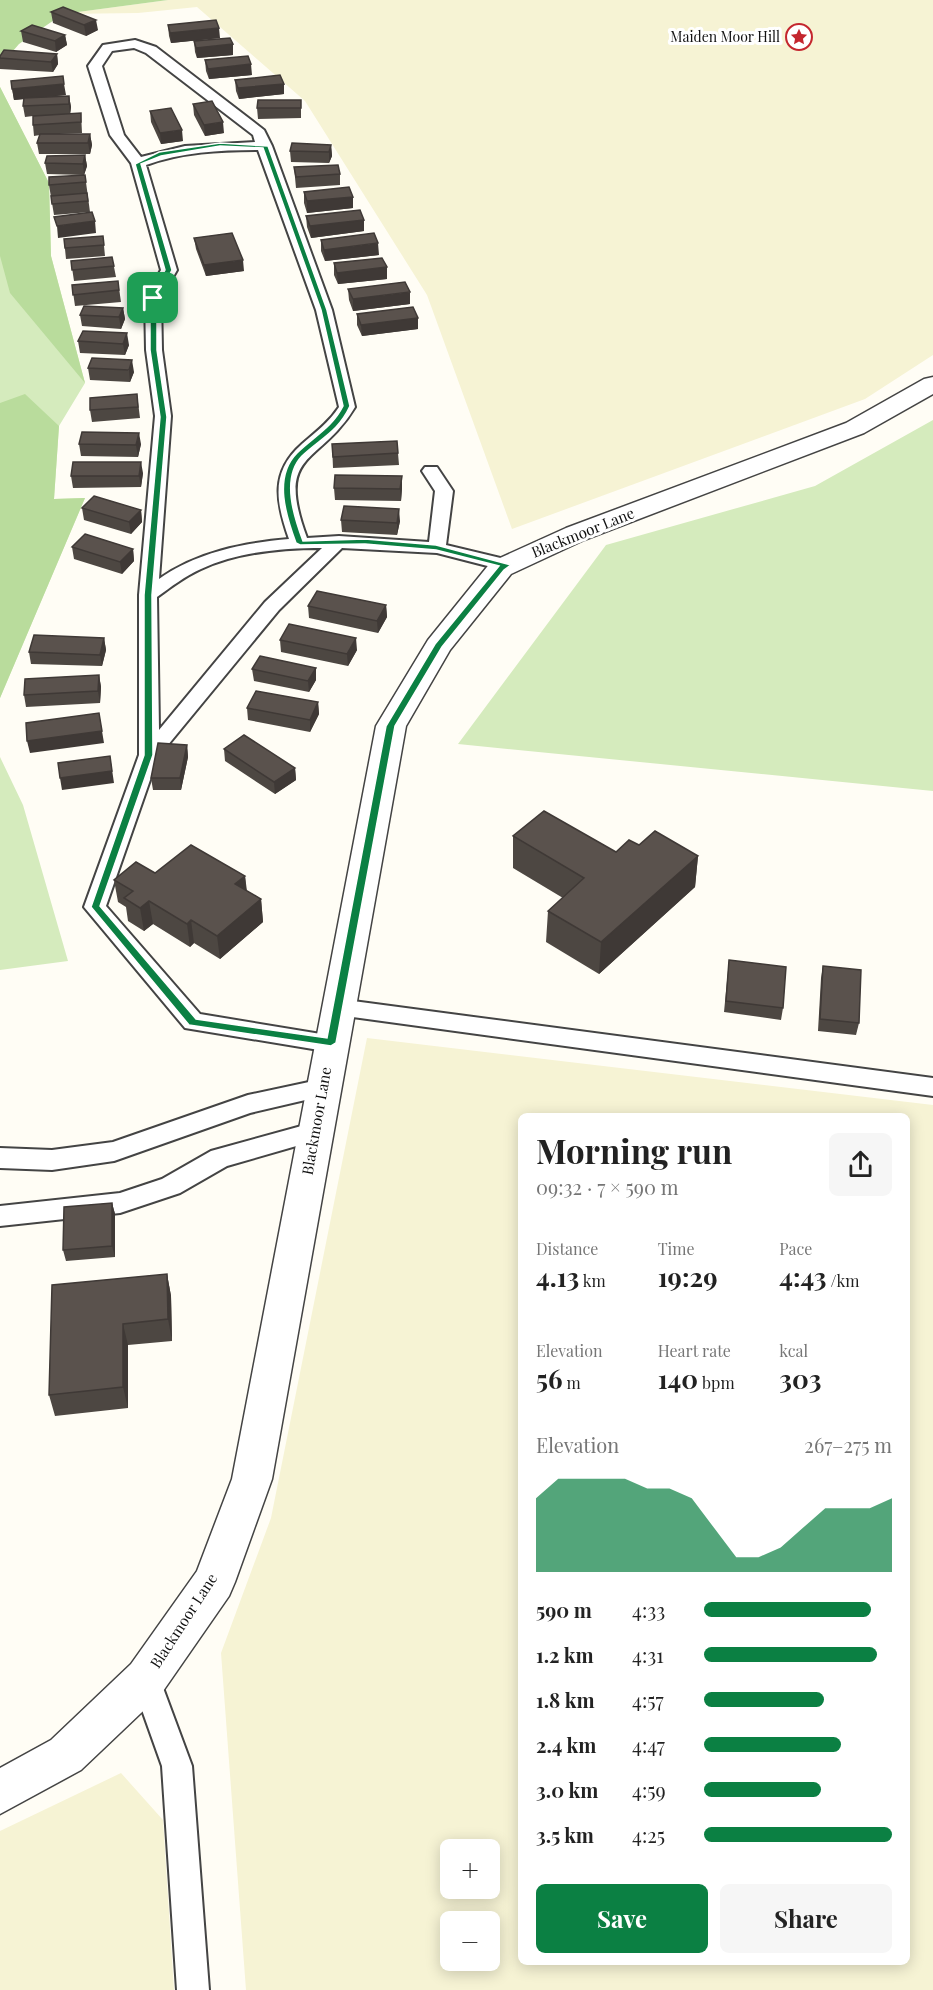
<!DOCTYPE html>
<html lang="en">
<head>
<meta charset="utf-8">
<style>
  :root { --surface:#fff; --page:#f6f6f6; --text:#222; --muted:#767676; --accent:#0b8043 }
  body { margin:0; font-family:"Playfair Display",serif; background:var(--page); color:var(--text); height:100vh; display:flex; flex-direction:column; font-size:22px; white-space:nowrap }
  * { box-sizing:border-box; margin:0 }
  p { font-size:20px; color:var(--muted) }
  .icon { flex:none; width:33px; height:33px; fill:none; stroke:currentColor; stroke-width:2; stroke-linecap:round; stroke-linejoin:round }
  .map { position:relative; flex:1; overflow:hidden }
  .sheet { position:absolute; left:518px; top:1113px; width:392px; height:852px; display:flex; flex-direction:column; background:var(--surface); border-radius:9px; box-shadow:0 3px 15px #0003 }
  .sheet>* { flex:none }
  .tools { position:absolute; left:440px; top:1839px; display:grid; gap:12px }
  .tools a { display:grid; place-items:center; width:60px; height:60px; border-radius:9px; background:var(--surface); box-shadow:0 3px 15px #0003; font-size:30px }
  .pin { position:absolute; display:grid; place-items:center; width:51px; height:51px; color:#fff; margin:-26px; border-radius:12px; box-shadow:0 3px 9px #0006 }
  .round { display:grid; place-items:center; flex:none; width:63px; height:63px; border-radius:9px; background:var(--page) }
  .summary { display:flex; align-items:center; justify-content:space-between; height:102px; padding:0 18px }
  h1 { font-size:33px; font-weight:700; line-height:45px }
  .metrics { display:grid; grid-template-columns:repeat(3,1fr); gap:9px; height:102px; padding:6px 18px }
  .metrics div { display:grid; align-content:center }
  .metrics b { font-size:26px; font-weight:700 }
  .metrics small { font-size:16px; font-weight:400 }
  .metrics p { font-size:16px }
  .chart { height:168px; padding:12px 18px }
  .chart p { display:flex; justify-content:space-between }
  .chart svg { width:100%; height:108px; margin-top:6px; fill:var(--accent); opacity:.7 }
  .action { display:flex; gap:12px; margin-top:auto; padding:12px 18px }
  .action a { flex:1; height:69px; border-radius:9px; background:var(--accent); color:#fff; font-size:24px; font-weight:700; line-height:69px; text-align:center }
  .action a+a { background:var(--page); color:var(--text) }
  ul { padding:0 18px; list-style:none; font-size:20px }
  li { display:grid; grid-template-columns:96px 72px 1fr; align-items:center; height:45px }
  li i { height:15px; border-radius:8px; background:var(--accent) }
  .map>svg:first-child { display:block }
  .farmland { fill:#f6f3d4; fill-rule:evenodd }
  .green { fill:#d5ebbd }
  .forest { fill:#b9dc9c }
  .lines { fill:none; stroke-linecap:round; stroke-linejoin:round }
  .service-casing { stroke:#444; stroke-width:4 }
  .minor-casing { stroke:#444; stroke-width:3 }
  .service { fill:#fff; fill-rule:evenodd }
  .minor { fill:#fff; fill-rule:evenodd }
  .wall { fill:#4d4742 }
  .shaded-wall { fill:#3f3936 }
  .building { fill:#5a524d; stroke:#3f3936; stroke-width:1.5 }
  .route { fill:#0b8043; stroke:#fff; stroke-width:1.5; fill-rule:evenodd }
  .labels { text-anchor:middle; stroke-width:6; stroke-linejoin:round; paint-order:stroke }
  .far-poi-label { font-size:14px; fill:#111; stroke:#fff; text-anchor:end }
  .street-label { font-size:15px; fill:#111; stroke:#fff }
</style>
</head>
<body>
<div class="map">
<svg width="933" height="1990" viewBox="0 0 933 1990">
  <rect width="100%" height="100%" fill="#fffdf5"/>
  <path class="farmland" d="M168 0H933V355L865 399 512 529 427 295 305 101 197 7 138 13 63 14Z
    M367 1038 933 1105V1990H246L221 1653 271 1518ZM520 1116H906V1962H520ZM450 1850H489V1888H450ZM450 1922H489V1960H450Z
    M121 1773 163 1820 174 1990H0V1831Z"/>
  <path class="green" d="M0 87 49 183 51 256 85 383 59 426 54 499 85 498 0 698Z
    M933 420V791L458 744 606 545 815 486Z
    M0 757 23 805 68 961 0 970Z"/>
  <path class="forest" d="M0 0H168L63 14 19 44 0 66Z
    M0 87 49 183 51 256 85 383 10 293 0 256Z
    M25 394 59 426 54 499 85 498 0 698V403Z"/>
  <g class="lines">
    <defs>
      <path id="service" d="M135 40 156 47 264 130 272 146 332 310 355 407C320 466 274 450 307 538L339 536 429 542 435 491 422 471 425 467H437L453 491 446 545 513 561 516 565 513 569 507 571 437 553 342 548 279 610 158 757 106 906 200 1014 339 1037 342 1043 339 1049 331 1052 185 1028 84 907 139 755V595L155 416 146 350 145 298 161 270 131 163 110 135 88 66 103 45ZM134 48 146 53 253 135 255 142 185 146 141 157 124 135 102 66 112 51ZM258 150 316 310 339 407C329 422 316 432 302 444 270 472 276 502 289 539 243 543 197 552 159 579L171 416 162 350 161 298 177 270 146 165C182 152 220 150 258 150ZM322 548 265 602 159 730 157 597C171 587 185 576 201 569 237 552 282 548 322 548Z
        M338 999 933 1078V1096L338 1015 330 1013 327 1007 330 1001Z
        M323 1079 331 1082 335 1088 331 1094 250 1113 114 1161 52 1170 0 1168V1148L52 1150 113 1142 248 1095Z
        M316 1122 324 1124 328 1131 324 1138 227 1166 180 1193 120 1213 0 1226V1206L120 1193 162 1179 211 1151Z
        M146 1665 156 1669 192 1766 209 1990H177L162 1766 131 1679 136 1669Z"/>
      <path id="minor" d="M933 377V394L864 433 584 540 511 574 450 650 406 726 272 1479 235 1582 229 1596 161 1694 81 1770 0 1814V1768L51 1740 131 1664 197 1571 232 1479 376 726 428 640 491 562 566 528 846 423 924 379Z"/>
    </defs>
    <use href="#service" class="service-casing"/>
    <use href="#minor" class="minor-casing"/>
    <use href="#service" class="service"/>
    <use href="#minor" class="minor"/>
  </g>
  <path class="wall" d="M51 12 98 30 86 36 53 23Z
    M168 25 220 38 171 43 169 36Z
    M21 31 65 35 67 45 56 52 23 42Z
    M194 41 233 55 197 58 195 52Z
    M57 54 58 64 53 72 0 69V56Z
    M205 60 252 75 209 79 206 71Z
    M235 80 284 84V94L239 99 236 91Z
    M11 81 66 95 47 97 69 96 71 107 70 114 81 113 82 133 59 134H90L92 145 90 154H39L37 143 40 135 34 136 33 125V116L25 117 23 106 24 99 14 100Z
    M301 100V118L258 119 257 108Z
    M193 104 224 133 205 136 194 115Z
    M150 111 183 141 161 144 151 122Z
    M331 145 332 156 329 163 291 162 290 151Z
    M85 155 87 166 84 175 47 174 45 163Z
    M294 167 340 174V185L296 188Z
    M85 175 90 212 54 215 49 185Z
    M304 192 353 197V208L307 213 304 203Z
    M306 216 364 220V231L311 238 307 227Z
    M103 236 105 256 66 259 64 239Z
    M194 238 244 271 206 276 196 249Z
    M321 240 379 255 325 261 321 251Z
    M112 257 116 277 74 281 71 261Z
    M334 263 387 267V279L338 284 334 275Z
    M118 281 121 302 75 306 72 285Z
    M348 289 410 304 353 311 349 300Z
    M123 308 125 319 121 329 82 326 80 315Z
    M357 314 418 318V329L362 336 357 325Z
    M83 331 129 345 125 355 80 353 78 341Z
    M92 358 134 372 130 382 90 380 88 368Z
    M137 394 140 418 92 422 90 410Z
    M79 444H141L138 457 81 456Z
    M332 444 398 453 399 465 333 468Z
    M143 473 141 487 73 488 71 476Z
    M334 488H402L401 501 335 500Z
    M82 508 141 510 142 522 131 534 84 520Z
    M341 520 400 521 397 535 342 532Z
    M72 547 133 549 134 561 122 574 74 559Z
    M386 605 387 617 378 633 309 618 308 606Z
    M104 638 106 650 102 666 31 664 29 652Z
    M280 640 357 650 348 666 281 652Z
    M316 668V680L309 692 254 681 252 669Z
    M99 675 101 687 100 703 26 707 24 695Z
    M318 702 319 714 310 732 248 720 247 708Z
    M187 745 188 757 181 790H153L151 778Z
    M224 749 295 768 296 780 275 794 225 761Z
    M513 836 616 852 639 845 698 856 695 887 599 974 546 942 548 911 563 898 513 868Z
    M155 873 245 876 247 891 261 899 263 922 220 959 194 943 190 947 153 924 144 931 128 921 126 907 118 902 114 880Z
    M729 960 783 1008 781 1020 724 1012Z
    M823 966 859 1023 856 1035 818 1031 821 978Z
    M112 1203 115 1214V1257L66 1261 63 1250Z
    M167 1274 171 1296 172 1341 128 1345V1408L55 1416 49 1395Z"/>
  <path class="shaded-wall" d="M96 20 98 30 86 36 84 25Z
    M219 28 220 38 171 43 170 33Z
    M65 35 67 45 56 52 55 41Z
    M233 44V55L197 58 196 48Z
    M57 54 58 64 53 72 51 62Z
    M251 64 252 75 209 79 208 69Z
    M64 84 66 95 14 100 12 89Z
    M284 84V94L239 99 238 88Z
    M69 96 71 107 70 115 69 104Z
    M223 122 224 133 205 136 204 125Z
    M182 130 183 141 161 144 160 133Z
    M90 134 92 145 90 154 88 143Z
    M331 145 332 156 329 163V152Z
    M85 155 87 166 84 175 83 164Z
    M353 197V208L307 213V201Z
    M364 220V231L311 238 310 226Z
    M95 221 96 233 58 238 57 226Z
    M378 243 379 255 325 261 324 250Z
    M243 260 244 271 206 276 204 265Z
    M387 267V279L338 284 337 273Z
    M410 292V304L353 311V299Z
    M123 308 125 319 121 329 119 317Z
    M418 318V329L362 336 361 325Z
    M127 333 129 345 125 355 123 344Z
    M132 360 134 372 130 382 129 370Z
    M139 433 141 444 138 457 136 445Z
    M141 462 143 473 141 487 139 476Z
    M402 476V488L401 501 400 489Z
    M399 509 400 521 397 535V523Z
    M141 510 142 522 131 534 129 522Z
    M133 549 134 561 122 574 120 562Z
    M386 605 387 617 378 633 377 621Z
    M104 638 106 650 102 666 100 655Z
    M356 638 357 650 348 666 347 654Z
    M316 668V680L309 692 308 681Z
    M99 675 101 687 100 703 98 691Z
    M318 702 319 714 310 732V720Z
    M99 713 104 743 30 753 27 741Z
    M187 745 188 757 181 790 180 778Z
    M110 756 114 783 62 790 60 778Z
    M295 768 296 780 275 794 274 782Z
    M698 856 695 887 599 974 601 942Z
    M245 876 247 899 235 884Z
    M261 899 263 922 220 959 217 936Z
    M149 901 153 924 144 931 140 908Z
    M191 920 194 943 190 947 187 924Z
    M112 1203 115 1214V1257L112 1246Z
    M167 1274 171 1296 172 1341 168 1319Z
    M123 1324 128 1345V1408L123 1387Z"/>
  <path class="building" d="M63 7 96 20 84 25 51 12Z
    M216 20 219 28 170 33 168 25Z
    M32 25 65 35 55 41 21 31Z
    M230 38 233 44 196 48 194 41Z
    M4 50 57 54 51 62 0 58V56Z
    M248 56 251 64 208 69 205 60Z
    M280 75 284 84 238 88 235 80Z
    M63 76 64 84 12 89 11 81Z
    M69 96V104L23 106 24 98Z
    M258 100H301V108H257Z
    M212 101 223 122 204 125 193 104Z
    M171 108 182 130 160 133 150 111Z
    M81 113V122L33 125V116Z
    M40 134H90L88 143H37Z
    M292 143 331 145 329 152 290 151Z
    M85 155 83 164 45 163 47 156Z
    M338 165 340 174 296 177 294 167Z
    M85 175 86 182 49 185V177Z
    M349 187 353 197 307 201 304 192Z
    M87 193 88 201 52 204 51 196Z
    M360 210 364 220 310 226 306 216Z
    M92 212 95 221 57 226 54 217Z
    M232 233 243 260 204 265 194 238Z
    M374 233 378 243 324 250 321 240Z
    M103 236 104 245 65 248 64 239Z
    M112 257 114 266 72 270 71 261Z
    M382 258 387 267 337 273 334 263Z
    M118 281 119 290 73 295 72 285Z
    M405 282 410 292 353 299 348 289Z
    M84 306 123 308 119 317 80 315Z
    M413 307 418 318 361 325 357 314Z
    M83 331 127 333 123 344 78 341Z
    M92 358 132 360 129 370 88 368Z
    M137 394 138 407 90 410V398Z
    M82 432 139 433 136 445 79 444Z
    M397 441 398 453 333 457 332 444Z
    M73 462H141L139 476H71Z
    M335 475 402 476 400 489 334 488Z
    M94 496 141 510 129 522 82 508Z
    M344 506 399 509 397 523 341 520Z
    M85 534 133 549 120 562 72 547Z
    M317 591 386 605 377 621 308 606Z
    M289 624 356 638 347 654 280 640Z
    M34 635 104 638 100 655 29 652Z
    M260 656 316 668 308 681 252 669Z
    M99 675 98 691 24 695 25 679Z
    M256 691 318 702 310 720 247 708Z
    M99 713 102 731 27 741 26 723Z
    M244 735 295 768 274 782 224 749Z
    M158 743 187 745 180 778H151Z
    M110 756 112 771 60 778 58 763Z
    M544 811 616 852 629 840 639 845 655 831 698 856 601 942 548 911 584 878 513 836Z
    M191 845 245 876 235 884 261 899 217 936 191 920 187 924 149 901 140 908 124 898 133 891 114 880 136 862 155 873Z
    M729 960 786 967 783 1008 726 1001Z
    M823 966 861 970 859 1023 820 1019Z
    M112 1203V1246L63 1250 64 1207Z
    M167 1274 168 1319 123 1324V1387L49 1395 52 1285Z"/>
  <path class="route" d="M220 143 268 146 327 310 350 406C338 432 321 438 302 456 281 478 294 517 303 541L365 539 436 545 511 565 504 570 442 647 395 726 336 1043 331 1046 189 1025 91 907 144 755V595L160 417 150 350V298L165 270 135 164 159 152ZM220 146 263 148 321 310 343 406C332 428 313 437 297 453 273 477 286 516 296 543L300 545 365 544 436 550 499 566 435 644 386 726 327 1038 196 1019 100 906 153 755 152 595 167 417 157 350V298L172 270 141 164 161 156Z"/>
  <defs>
    <symbol id="sight-ring" viewBox="-11 -11 22 22"><circle r="9.5" fill="#fff" stroke="#c4262e" stroke-width="1.5"/><path d="M0-6L1.8-2.2L6-1.7L2.9 1.2L3.7 5.4L0 3.3L-3.7 5.4L-2.9 1.2L-6-1.7L-1.8-2.2Z" fill="#c4262e"/></symbol>
  </defs>
  <g fill-rule="evenodd">
    <use href="#sight-ring" x="784" y="22" width="30" height="30"/>
  </g>
  <g class="labels">
    <g class="far-poi-label">
      <text x="780" y="42">Maiden Moor Hill</text>
    </g>
    <g class="street-label">
      <text transform="translate(583 533) rotate(-22)" y="5">Blackmoor Lane</text>
      <text transform="translate(317 1121) rotate(-80)" y="5">Blackmoor Lane</text>
      <text transform="translate(184 1621) rotate(-57)" y="5">Blackmoor Lane</text>
    </g>
  </g>
</svg>
<div class="tools">
<a>+</a>
<a>−</a>
</div>
<div class="pin" style="left:153px;top:298px;background:#1e9e55"><svg class="icon" aria-label="arrive" viewBox="0 0 24 24"><path d="M6 21V4h12l-3 4 3 4H6"/></svg></div>
<section class="sheet">
<div class="summary"><div><h1>Morning run</h1><p>09:32 · 7 × 590 m</p></div><a class="round"><svg class="icon" aria-label="share" viewBox="0 0 24 24"><path d="M12 15V3M7 8l5-5 5 5M5 13v7h14v-7"/></svg></a></div>
<div class="metrics">
<div><p>Distance</p><b>4.13<small> km</small></b></div>
<div><p>Time</p><b>19:29</b></div>
<div><p>Pace</p><b>4:43<small> /km</small></b></div>
</div>
<div class="metrics">
<div><p>Elevation</p><b>56<small> m</small></b></div>
<div><p>Heart rate</p><b>140<small> bpm</small></b></div>
<div><p>kcal</p><b>303</b></div>
</div>
<div class="chart"><p><span>Elevation</span>267–275 m</p>
<svg viewBox="0 0 160 44" preserveAspectRatio="none"><path d="M0 44V14L10 6L20 6L30 6L40 6L50 10L60 10L70 14L80 26L90 38L100 38L110 34L120 26L130 18L140 18L150 18L160 14V44z"/></svg>
</div>
<ul>
<li><b>590 m</b>4:33<i style="width:89%"></i></li>
<li><b>1.2 km</b>4:31<i style="width:92%"></i></li>
<li><b>1.8 km</b>4:57<i style="width:64%"></i></li>
<li><b>2.4 km</b>4:47<i style="width:73%"></i></li>
<li><b>3.0 km</b>4:59<i style="width:62%"></i></li>
<li><b>3.5 km</b>4:25<i style="width:100%"></i></li>
</ul>
<div class="action"><a>Save</a><a>Share</a></div>
</section>
</div>
</body>
</html>
